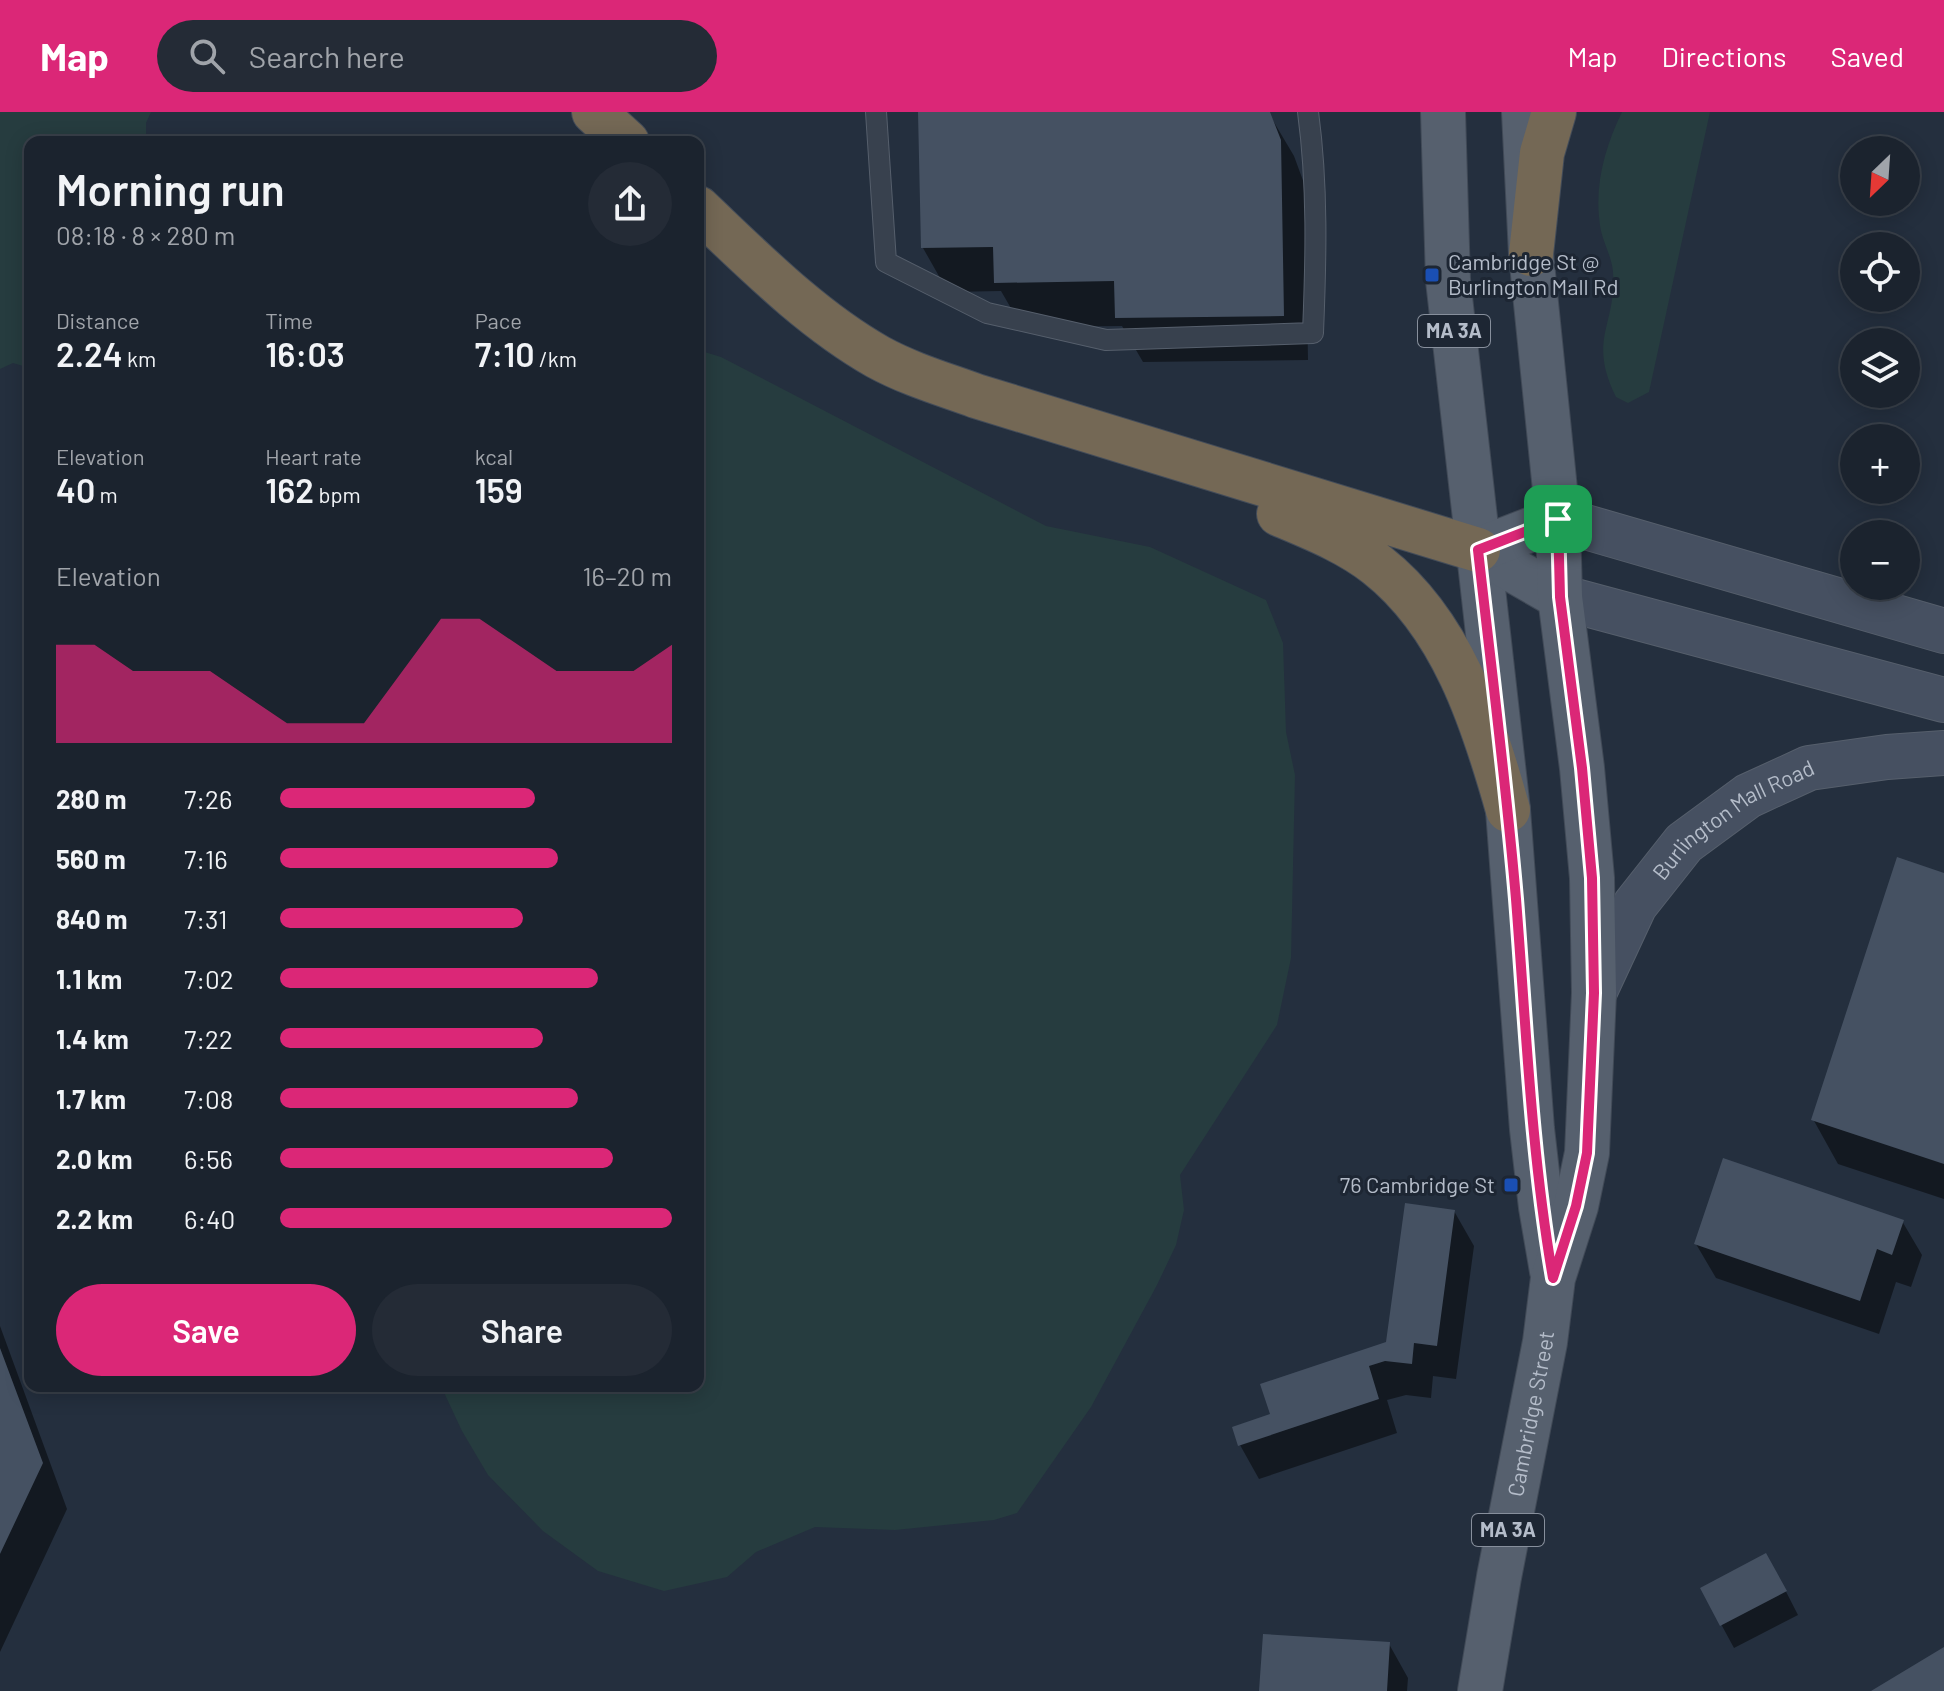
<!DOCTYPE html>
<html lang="en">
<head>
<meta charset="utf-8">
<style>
  :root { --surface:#1b232e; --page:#242b36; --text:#f1f3f6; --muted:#a0a4aa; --line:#39404a; --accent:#db2777 }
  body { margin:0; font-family:Barlow,sans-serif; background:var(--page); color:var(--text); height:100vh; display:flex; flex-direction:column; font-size:30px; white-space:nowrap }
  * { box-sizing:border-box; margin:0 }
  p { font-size:26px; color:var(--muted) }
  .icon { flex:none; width:44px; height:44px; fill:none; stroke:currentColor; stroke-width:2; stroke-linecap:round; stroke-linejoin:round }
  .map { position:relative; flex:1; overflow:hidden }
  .side { position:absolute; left:24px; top:24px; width:680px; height:1256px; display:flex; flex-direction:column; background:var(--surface); border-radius:16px; box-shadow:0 4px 20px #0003,0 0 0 2px var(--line) }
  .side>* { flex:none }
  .needle { width:52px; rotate:205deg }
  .tools { position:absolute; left:1840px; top:24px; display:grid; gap:16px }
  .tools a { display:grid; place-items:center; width:80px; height:80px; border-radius:50%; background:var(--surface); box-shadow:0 4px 20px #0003,0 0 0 2px var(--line); font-size:40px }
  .pin { position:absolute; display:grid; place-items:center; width:68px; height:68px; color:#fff; margin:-34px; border-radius:16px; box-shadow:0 4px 12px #0006 }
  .round { display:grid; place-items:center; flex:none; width:84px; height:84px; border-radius:42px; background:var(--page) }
  .overview { display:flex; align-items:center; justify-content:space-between; height:136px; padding:0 32px }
  h1 { font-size:44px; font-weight:600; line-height:60px }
  .figures { display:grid; grid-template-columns:repeat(3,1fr); gap:12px; height:136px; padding:8px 32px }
  .figures div { display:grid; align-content:center }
  .figures b { font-size:34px; font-weight:600 }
  .figures small { font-size:22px; font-weight:400 }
  .figures p { font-size:22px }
  .chart { height:224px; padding:16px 32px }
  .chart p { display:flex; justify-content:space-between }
  .chart svg { width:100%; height:144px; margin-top:8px; fill:var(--accent); opacity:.7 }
  .primary-button { display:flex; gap:16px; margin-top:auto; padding:16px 32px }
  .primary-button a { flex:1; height:92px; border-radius:48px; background:var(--accent); color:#fff; font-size:32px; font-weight:600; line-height:92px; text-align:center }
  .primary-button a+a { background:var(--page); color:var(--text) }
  ul { padding:0 32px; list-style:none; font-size:26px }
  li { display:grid; grid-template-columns:128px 96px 1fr; align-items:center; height:60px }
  li i { height:20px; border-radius:10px; background:var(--accent) }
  header { display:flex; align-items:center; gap:48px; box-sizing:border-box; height:112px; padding:0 40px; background:var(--accent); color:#fff }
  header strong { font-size:38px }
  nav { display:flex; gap:44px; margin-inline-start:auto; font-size:28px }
  .search { width:560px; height:72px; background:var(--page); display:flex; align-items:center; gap:20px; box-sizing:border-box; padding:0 28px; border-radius:44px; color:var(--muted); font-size:30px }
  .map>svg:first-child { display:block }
  .green { fill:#263c3f }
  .shadow { fill:#0007 }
  .building { fill:#455162 }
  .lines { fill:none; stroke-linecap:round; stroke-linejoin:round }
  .lane-casing { stroke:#565f6c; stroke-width:22 }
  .secondary-casing { stroke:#565f6c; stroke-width:46 }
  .primary-casing { stroke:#414a57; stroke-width:46 }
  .highway-casing { stroke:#434c59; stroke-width:46 }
  .lane { stroke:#38414e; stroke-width:20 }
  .secondary { stroke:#465061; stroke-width:44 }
  .primary { stroke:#56606e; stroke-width:44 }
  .highway { stroke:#746855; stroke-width:44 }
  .route-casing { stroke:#fff; stroke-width:16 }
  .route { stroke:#db2777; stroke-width:10 }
  .transit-dot { fill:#1a4fb4; stroke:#1d2633; stroke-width:3 }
  .labels { text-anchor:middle; stroke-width:6; stroke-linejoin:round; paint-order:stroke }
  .shield { fill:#1d2633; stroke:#878f9c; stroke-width:2 }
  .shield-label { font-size:20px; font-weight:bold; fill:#b4bcc9 }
  .poi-label { font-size:22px; fill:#b4bcc9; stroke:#1d2633; text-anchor:start }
  .street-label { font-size:22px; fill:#b4bcc9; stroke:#1d2633 }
</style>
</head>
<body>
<header>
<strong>Map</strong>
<div class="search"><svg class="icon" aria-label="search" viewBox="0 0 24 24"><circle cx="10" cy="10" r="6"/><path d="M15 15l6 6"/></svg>Search here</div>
<nav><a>Map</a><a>Directions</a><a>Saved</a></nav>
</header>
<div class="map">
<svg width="1944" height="1579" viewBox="0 0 1944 1579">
  <rect width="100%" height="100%" fill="#242f3e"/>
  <path class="green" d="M0 0H151L146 11V30H30V256L13 251 0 257Z
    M1622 0H1710L1649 280 1628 291 1616 285C1587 227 1617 213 1613 160 1612 146 1604 132 1601 119 1593 77 1604 37 1622 0Z
    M698 238 721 245 1046 414 1150 435 1266 488 1283 531 1286 620 1295 663 1291 846 1277 913 1180 1063 1184 1098 1176 1133 1157 1173 1091 1295 1017 1401 994 1408 895 1418 815 1415 756 1440 727 1465 664 1479 598 1459 543 1419 488 1363 462 1319 441 1274H698Z"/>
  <path class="shadow" d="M920 0H1268L1294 44 1305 74 1308 248 1143 250 1122 214 1022 215 1001 179 948 180 923 136Z
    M1944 763V1087L1838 1052 1813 1007Z
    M1454 1099 1474 1134 1456 1267 1433 1264 1431 1286 1406 1283 1387 1288 1397 1321 1259 1367 1240 1333 1272 1304 1388 1231Z
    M1902 1109 1922 1143 1911 1175 1896 1170 1879 1222 1716 1166 1696 1132Z
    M0 1214 67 1397 0 1540Z
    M1779 1466 1798 1503 1734 1536 1702 1477Z
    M1389 1532 1408 1566 1407 1579H1261Z"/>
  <path class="building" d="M918 0H1270L1281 28 1284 204 1115 206 1114 169 994 171 993 135 921 136Z
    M1897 745 1944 761V1052L1811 1008Z
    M1723 1046 1904 1108 1892 1143 1877 1137 1860 1189 1694 1132Z
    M1405 1091 1455 1098 1437 1234 1414 1231 1412 1252 1385 1249 1369 1254 1379 1287 1238 1334 1232 1315 1270 1302 1260 1272 1386 1230Z
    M0 1236 43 1351 0 1442Z
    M1766 1441 1787 1479 1720 1514 1700 1476Z
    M1263 1522 1390 1530 1387 1579H1259Z
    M1944 1535V1579H1871Z"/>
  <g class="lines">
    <defs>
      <path id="lane" d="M876 0 886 150 987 201 1106 228 1313 221C1316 147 1318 74 1308 0"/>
      <g id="secondary">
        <path d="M1558 407 1944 519"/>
        <path d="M1560 485 1944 588"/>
        <path id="s1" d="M1594 881 1635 793 1684 731 1748 684 1809 656 1887 645 1944 641"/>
      </g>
      <g id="primary">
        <path d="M1443 0 1448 168 1508 698 1532 1017 1541 1095 1552 1159"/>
        <path d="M1478 438 1560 485"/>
        <path d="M1478 438 1558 407"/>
        <path id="s2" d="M1480 1579 1499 1465 1545 1230 1553 1166 1576 1094 1587 1041 1594 881 1592 766 1582 656 1560 485 1558 407 1531 142 1524 0"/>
      </g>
      <path id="highway" d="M594 0 627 30
        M698 96C754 149 811 207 878 245 909 262 943 272 976 284L1478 438
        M1531 142 1542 41 1554 0
        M1279 402C1312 416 1348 430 1377 453 1452 512 1483 609 1508 698"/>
    </defs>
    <use href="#lane" class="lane-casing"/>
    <use href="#secondary" class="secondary-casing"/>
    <use href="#primary" class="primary-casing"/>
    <use href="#highway" class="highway-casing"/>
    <use href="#lane" class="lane"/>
    <use href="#secondary" class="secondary"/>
    <use href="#primary" class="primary"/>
    <use href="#highway" class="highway"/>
  </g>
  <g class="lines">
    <defs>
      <path id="route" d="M1558 407 1560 485 1582 656 1592 766 1594 881 1587 1041 1576 1094 1553 1166C1531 1040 1526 913 1516 787 1506 670 1491 554 1478 438Z"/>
    </defs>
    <use href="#route" class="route-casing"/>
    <use href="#route" class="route"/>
  </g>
  <g class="transit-dot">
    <rect x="1424" y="155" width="16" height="16" rx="4"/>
    <rect x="1503" y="1065" width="16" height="16" rx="4"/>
  </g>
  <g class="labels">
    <g class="shield">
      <rect x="1418" y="203" width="72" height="32" rx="6"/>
      <rect x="1472" y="1402" width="72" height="32" rx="6"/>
    </g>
    <g class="shield-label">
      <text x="1454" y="226">MA 3A</text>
      <text x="1508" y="1425">MA 3A</text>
    </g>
    <g class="poi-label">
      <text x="1448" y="158">Cambridge St @<tspan x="1448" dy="25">Burlington Mall Rd</tspan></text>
      <text x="1495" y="1081" text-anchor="end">76 Cambridge St</text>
    </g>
    <g class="street-label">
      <text dy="8" stroke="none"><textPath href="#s1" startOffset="230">Burlington Mall Road</textPath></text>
      <text dy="8" stroke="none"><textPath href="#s2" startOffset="282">Cambridge Street</textPath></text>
    </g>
  </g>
</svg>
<div class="tools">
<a><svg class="needle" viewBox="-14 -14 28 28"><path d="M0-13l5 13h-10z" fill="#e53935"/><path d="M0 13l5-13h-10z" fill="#a0a4aa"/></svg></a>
<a><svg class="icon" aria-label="locate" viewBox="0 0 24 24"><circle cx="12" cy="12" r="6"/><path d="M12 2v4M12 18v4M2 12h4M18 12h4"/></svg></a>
<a><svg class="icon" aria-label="layers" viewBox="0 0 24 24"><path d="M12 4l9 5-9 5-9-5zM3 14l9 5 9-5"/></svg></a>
<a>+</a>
<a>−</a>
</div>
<div class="pin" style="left:1558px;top:407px;background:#1e9e55"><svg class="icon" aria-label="arrive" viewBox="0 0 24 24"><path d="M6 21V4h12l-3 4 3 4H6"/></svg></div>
<section class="side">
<div class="overview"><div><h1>Morning run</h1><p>08:18 · 8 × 280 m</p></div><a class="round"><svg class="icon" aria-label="share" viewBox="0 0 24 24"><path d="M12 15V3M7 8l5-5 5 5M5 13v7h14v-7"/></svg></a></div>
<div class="figures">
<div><p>Distance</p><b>2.24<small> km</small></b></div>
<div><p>Time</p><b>16:03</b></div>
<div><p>Pace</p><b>7:10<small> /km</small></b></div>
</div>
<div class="figures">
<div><p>Elevation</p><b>40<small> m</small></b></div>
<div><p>Heart rate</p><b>162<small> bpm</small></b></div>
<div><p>kcal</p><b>159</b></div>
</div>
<div class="chart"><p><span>Elevation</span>16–20 m</p>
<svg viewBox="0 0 160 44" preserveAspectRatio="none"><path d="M0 44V14L10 14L20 22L30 22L40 22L50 30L60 38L70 38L80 38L90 22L100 6L110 6L120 14L130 22L140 22L150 22L160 14V44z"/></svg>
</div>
<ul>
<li><b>280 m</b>7:26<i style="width:65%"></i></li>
<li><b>560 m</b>7:16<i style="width:71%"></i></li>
<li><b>840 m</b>7:31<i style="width:62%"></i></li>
<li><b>1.1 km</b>7:02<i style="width:81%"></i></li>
<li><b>1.4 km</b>7:22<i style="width:67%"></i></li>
<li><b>1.7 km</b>7:08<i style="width:76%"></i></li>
<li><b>2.0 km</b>6:56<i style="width:85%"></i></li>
<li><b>2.2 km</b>6:40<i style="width:100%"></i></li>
</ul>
<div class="primary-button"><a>Save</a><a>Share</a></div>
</section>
</div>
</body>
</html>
